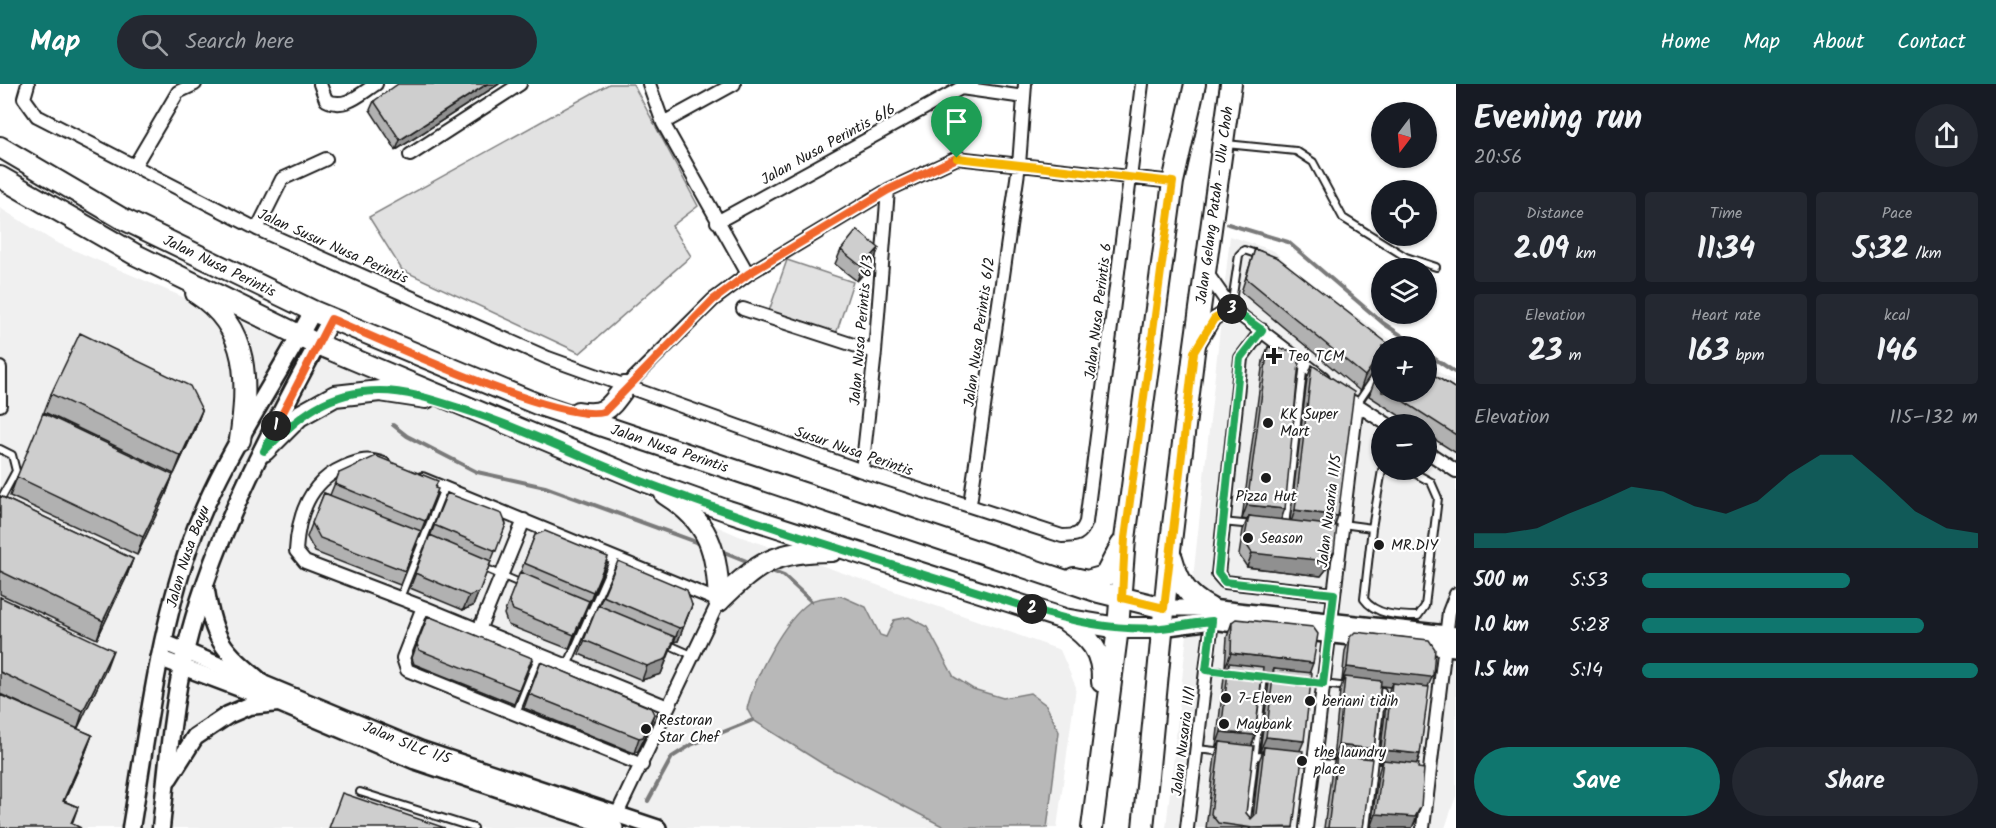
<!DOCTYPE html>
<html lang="en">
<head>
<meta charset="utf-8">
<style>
  :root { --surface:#171b24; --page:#242831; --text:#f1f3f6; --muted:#9ea1a6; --accent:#0f766e }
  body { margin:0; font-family:Kalam,sans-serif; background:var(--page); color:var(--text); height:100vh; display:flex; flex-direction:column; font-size:22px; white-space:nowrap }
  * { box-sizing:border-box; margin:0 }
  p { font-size:20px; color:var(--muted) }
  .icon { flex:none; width:33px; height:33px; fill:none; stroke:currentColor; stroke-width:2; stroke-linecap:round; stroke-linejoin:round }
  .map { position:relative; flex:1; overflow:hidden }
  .details { display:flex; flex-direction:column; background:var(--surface); width:540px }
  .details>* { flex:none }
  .needle { width:39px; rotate:196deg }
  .fabs { position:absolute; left:1371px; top:18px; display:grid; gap:12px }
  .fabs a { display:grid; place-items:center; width:66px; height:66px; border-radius:50%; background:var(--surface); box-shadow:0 2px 4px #0004; font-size:30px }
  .pin { position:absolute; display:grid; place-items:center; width:51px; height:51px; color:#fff; margin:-62px -26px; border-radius:50% 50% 50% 0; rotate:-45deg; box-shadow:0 0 6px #0007 }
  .pin .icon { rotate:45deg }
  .km { position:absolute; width:30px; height:30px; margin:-15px; border-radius:50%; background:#222; color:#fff; font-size:16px; line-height:30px; text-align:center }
  .round { display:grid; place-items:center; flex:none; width:63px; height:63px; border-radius:32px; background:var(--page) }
  .head { display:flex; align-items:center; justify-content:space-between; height:102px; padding:0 18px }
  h1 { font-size:33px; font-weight:800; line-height:45px }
  .figures { display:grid; grid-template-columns:repeat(3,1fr); gap:9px; height:102px; padding:6px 18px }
  .figures div { display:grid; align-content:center; border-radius:6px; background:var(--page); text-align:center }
  .figures b { font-size:30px; font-weight:800 }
  .figures small { font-size:16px; font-weight:400 }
  .figures p { font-size:16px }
  .chart { height:168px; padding:12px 18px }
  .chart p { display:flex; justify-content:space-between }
  .chart svg { width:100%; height:108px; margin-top:6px; fill:var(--accent); opacity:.7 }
  .action { display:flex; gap:12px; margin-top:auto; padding:12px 18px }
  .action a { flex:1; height:69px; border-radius:36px; background:var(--accent); color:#fff; font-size:24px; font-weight:800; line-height:69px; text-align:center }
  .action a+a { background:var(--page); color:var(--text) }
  ul { padding:0 18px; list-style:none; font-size:20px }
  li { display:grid; grid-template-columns:96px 72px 1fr; align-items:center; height:45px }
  li i { height:15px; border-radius:8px; background:var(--accent) }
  header { display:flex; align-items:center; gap:36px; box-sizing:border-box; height:84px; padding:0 30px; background:var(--accent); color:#fff }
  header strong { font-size:28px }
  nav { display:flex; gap:33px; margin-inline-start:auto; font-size:21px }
  .search { width:420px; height:54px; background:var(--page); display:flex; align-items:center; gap:15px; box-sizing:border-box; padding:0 21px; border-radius:33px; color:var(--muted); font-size:22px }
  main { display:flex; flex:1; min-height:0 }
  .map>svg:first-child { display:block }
  .built { fill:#f0f0f0; fill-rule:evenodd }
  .green { fill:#e2e2e2; stroke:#7f7f7f; stroke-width:1.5 }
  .water { fill:#b8b8b8; stroke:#7a7a7a; stroke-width:1.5 }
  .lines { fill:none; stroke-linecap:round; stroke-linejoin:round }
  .stream { stroke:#7a7a7a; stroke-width:4 }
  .service-casing { stroke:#1c1c1c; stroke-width:10 }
  .minor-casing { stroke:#1c1c1c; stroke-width:16 }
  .tertiary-casing { stroke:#1c1c1c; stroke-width:20 }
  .secondary-casing { stroke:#1c1c1c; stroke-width:21 }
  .primary-casing { stroke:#1c1c1c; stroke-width:24 }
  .service { stroke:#fff; stroke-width:6 }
  .minor { stroke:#fff; stroke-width:12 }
  .tertiary { stroke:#fff; stroke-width:15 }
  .secondary { stroke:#fff; stroke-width:16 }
  .primary { stroke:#fff; stroke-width:20 }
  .wall { fill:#b1b1b1; stroke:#1c1c1c; stroke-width:1.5; fill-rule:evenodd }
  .shaded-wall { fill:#909090; stroke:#1c1c1c; stroke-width:1.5 }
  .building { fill:#cecece; stroke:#1c1c1c; stroke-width:1.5 }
  .split-1-casing { stroke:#fff; stroke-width:12 }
  .split-2-casing { stroke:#fff; stroke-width:12 }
  .split-3-casing { stroke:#fff; stroke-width:12 }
  .split-4-casing { stroke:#fff; stroke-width:12 }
  .split-1 { stroke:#f0652b; stroke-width:8 }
  .split-2 { stroke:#22a559; stroke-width:8 }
  .split-3 { stroke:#22a559; stroke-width:8 }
  .split-4 { stroke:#f5b400; stroke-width:8 }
  .poi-dot { fill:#1c1c1c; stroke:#fff; stroke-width:2 }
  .labels { text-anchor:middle; stroke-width:4.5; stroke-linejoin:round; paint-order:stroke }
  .street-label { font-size:15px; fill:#1c1c1c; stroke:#fff }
  .poi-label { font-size:15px; fill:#1c1c1c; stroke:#fff; text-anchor:start }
</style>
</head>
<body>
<header>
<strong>Map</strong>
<div class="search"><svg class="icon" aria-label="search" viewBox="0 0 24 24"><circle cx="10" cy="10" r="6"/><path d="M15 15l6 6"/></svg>Search here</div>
<nav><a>Home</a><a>Map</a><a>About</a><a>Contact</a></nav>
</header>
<main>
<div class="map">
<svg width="1456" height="744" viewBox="0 0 1456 744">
  <rect width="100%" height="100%" fill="#fff"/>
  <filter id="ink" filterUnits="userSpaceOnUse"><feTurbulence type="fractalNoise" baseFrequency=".0167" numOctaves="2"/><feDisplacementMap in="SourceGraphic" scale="12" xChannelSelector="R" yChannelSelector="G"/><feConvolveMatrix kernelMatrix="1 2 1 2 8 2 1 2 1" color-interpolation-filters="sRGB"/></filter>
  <g filter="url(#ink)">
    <path class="built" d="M0 124 55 158 739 452 1060 566 1076 603 1057 744H0Z
      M1230 152 1274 167 1309 201 1401 262H1382V308H1426L1427 280 1456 299V712L1445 744H1166ZM1382 340H1426V386H1382Z"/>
    <path class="green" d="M609 0H633L698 122 672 142 691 172 580 269 402 186 369 133Z
      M787 176 853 198 836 250 769 227Z"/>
    <path class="water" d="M841 512 866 523 880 551 886 553 894 536 909 533 927 543 954 593 973 605 1003 614 1030 609 1046 621 1059 648 1047 744H946L823 680 753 636 747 625C754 594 783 537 810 518 817 513 832 513 841 512Z"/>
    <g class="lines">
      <path class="stream" d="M1228 140 1288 158 1383 239 1417 262
        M1426 269 1456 289
        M393 341 407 352 477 388 545 403 704 461
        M719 466 754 480
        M769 486 784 492 811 517
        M648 717 672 673 691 661 753 636"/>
      <defs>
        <path id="service" d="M1226 60 1296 67 1313 78 1343 134 1406 173 1436 183
          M1231 224 1239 171 1244 166 1259 171
          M1357 320 1382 283
          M0 365 12 371 16 387 3 411
          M1222 438 1253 441
          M1342 440 1372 444 1364 515C1375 531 1399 532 1418 532L1425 522 1438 414 1431 398 1409 386
          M1285 442 1304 279
          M1372 444 1382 386
          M410 453 434 463
          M482 483 522 500
          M400 514 444 404
          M579 524 600 532
          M665 559 692 571
          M567 582 615 473
          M1206 586 1233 589
          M1255 592 1278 595
          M1303 598 1350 603
          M516 629 539 571
          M1197 665 1224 668
          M1246 671 1268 673
          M1293 676 1340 681
          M360 708 474 744
          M1246 744 1264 593
          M1366 744 1382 607"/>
        <path id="minor" d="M28 0 24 14 37 32 257 145 548 274 862 387 1062 452C1076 452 1081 451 1086 438L1142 0
          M320 0 326 16C345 26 360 10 376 0
          M649 0 663 39 748 190
          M663 39 734 0
          M410 71 520 0
          M135 81 178 8 195 0
          M717 138 961 4 1024 13
          M257 145 282 95 326 75
          M1206 188 1231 224 1323 294
          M743 225 875 268
          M1262 246 1241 274 1218 490 1225 498 1334 510
          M1199 260 1214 235 1231 224
          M0 284V321
          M625 303 713 216 748 190 888 106 957 74 1173 98
          M1353 318 1387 340
          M1426 367 1456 387
          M384 380C368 374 360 376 344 383 309 398 298 431 296 467L305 478 423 523 668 623
          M862 387 875 268 888 106
          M422 395 719 517 617 730
          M970 420 1019 81 1025 0
          M423 523 403 574 407 586 642 681
          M479 546 524 436
          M1187 744 1212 537
          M1306 744 1357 320
          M1423 744 1449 528 1456 510"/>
        <g id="tertiary">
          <path d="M1164 524H1210L1456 551"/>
          <path d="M1161 544 1212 537 1250 542"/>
          <path d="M1298 547 1369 555"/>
          <path id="s1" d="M163 558 420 665 658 744"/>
          <path d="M1414 560 1456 564"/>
          <path d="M159 574 278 619 415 677 615 744"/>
        </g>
        <g id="secondary">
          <path d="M206 507C214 557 222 565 260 597"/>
          <path d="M169 694 195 653 228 631 249 622 278 619"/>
          <path id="s2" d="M131 744C147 649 158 552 190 460 219 378 272 304 313 227"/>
          <path d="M161 744C167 686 172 625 185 568 213 451 274 340 331 235"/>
        </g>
        <g id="primary">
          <path id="s3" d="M0 63 121 134 313 227 537 320 1099 508 1164 524"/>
          <path d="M0 93 136 171 317 260 644 397 728 427 1064 535 1118 544H1161"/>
          <path d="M196 209C251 244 248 299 240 356"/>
          <path d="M578 328C606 333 610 323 625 303"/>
          <path d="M264 367 299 332 335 312 380 307 426 314"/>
          <path d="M665 410C710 438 717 467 719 517"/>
          <path d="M1172 474C1179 499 1187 512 1210 524"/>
          <path d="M1074 494 1087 497 1105 492 1121 461"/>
          <path d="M719 517C759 478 775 467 832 467"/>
          <path d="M1066 537C1090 554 1103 567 1102 598"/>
          <path d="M1092 744 1118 544 1125 455 1173 98 1195 0"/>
          <path id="s4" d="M1143 744 1170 466 1194 268 1231 0"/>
        </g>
      </defs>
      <use href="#service" class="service-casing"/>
      <use href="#minor" class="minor-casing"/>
      <use href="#tertiary" class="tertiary-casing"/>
      <use href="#secondary" class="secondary-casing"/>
      <use href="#primary" class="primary-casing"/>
      <use href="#service" class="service"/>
      <use href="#minor" class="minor"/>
      <use href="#tertiary" class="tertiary"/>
      <use href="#secondary" class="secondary"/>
      <use href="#primary" class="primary"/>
    </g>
    <path class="wall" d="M499 0 396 66 370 26 374 17Z
      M1255 165 1378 280 1360 307 1241 208Z
      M841 166 873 179 857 197 835 180Z
      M1268 263 1281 435 1290 437 1307 295 1312 281 1334 442 1329 482 1321 492 1247 483 1239 471 1243 446 1247 436 1242 435 1263 277Z
      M1382 286V308H1426L1456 305V369L1426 350V340H1412L1369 312 1374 298Z
      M51 310 202 326 195 345 174 390 44 328Z
      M339 389 436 404 432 419 400 501 315 468 307 453 324 409 330 411Z
      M173 391 166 410 137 471 10 412 17 393Z
      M447 409 506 440 473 522 463 526 410 504Z
      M0 412 133 475 126 494 97 555 0 510Z
      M535 451 603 487 569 565 508 541 504 530Z
      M603 512 692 521 678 557 674 558 661 590 642 596 579 570Z
      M0 513 106 585 77 645 92 651 85 670 64 717 78 723 72 740 0 744 33 625 0 610Z
      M1232 538 1309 589 1300 667 1293 744H1206L1215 672 1218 662H1216L1224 593 1228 583H1225L1227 553ZM1263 588 1272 589 1269 599 1260 667H1263L1259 677 1253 734 1251 735 1246 729 1252 662 1255 651Z
      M1350 553 1428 603 1420 670 1417 680 1416 736 1412 744H1371L1378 691 1381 680H1379L1387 613 1390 603 1381 602 1374 665 1370 675 1363 744H1324L1332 685 1335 675H1333L1340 607 1343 597H1342L1345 567Z
      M417 560 532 574 514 620 414 580 412 574Z
      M529 610 649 645 638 667 634 669 524 624Z"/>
    <path class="shaded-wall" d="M487 0H499L396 66 400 56Z
      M879 164 873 179 857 197 862 183Z
      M1382 268V279L1378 280 1360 307 1365 292Z
      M202 326 195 345 174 390 181 372Z
      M173 391 166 410 137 471 143 453Z
      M1247 421 1285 425 1279 440 1249 432 1247 436 1242 435Z
      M1295 426 1338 432 1333 446 1290 441Z
      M1334 468 1329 482 1321 492 1247 483 1252 469Z
      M608 473 603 487 588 522 593 508Z
      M133 475 126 494 97 555 103 537Z
      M491 477 473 522 463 526 469 512Z
      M589 517 584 531 569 565 574 551Z
      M692 521 678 557 674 558 679 544Z
      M675 553 661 590 642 596 647 582Z
      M113 566 106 585 77 646 83 627Z
      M1231 569 1313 579 1308 593 1274 585 1272 589 1229 583V579L1228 583H1225Z
      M1347 583 1433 591 1427 605 1392 599 1390 603 1345 597V593L1343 597H1342Z
      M654 630 649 645 638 667 634 669 639 654Z
      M1221 648 1255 651 1250 666 1220 658 1218 662H1216Z
      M92 651 85 670 56 736 63 717Z
      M1266 653 1304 657 1298 671 1264 663 1263 667H1260Z
      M1338 661 1374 665 1368 679 1337 671 1335 675H1333Z
      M1384 666 1420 670 1415 684 1383 676 1381 680H1379Z
      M1421 722 1412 744H1371L1376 730Z"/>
    <path class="building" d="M398 0H487L400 56 374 17Z
      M857 146 879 164 862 183 841 166Z
      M1255 165 1278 174 1391 262H1382V268L1365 292 1246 194Z
      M80 249 190 302 202 326 181 372 51 310Z
      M1268 263 1300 268 1285 425 1247 421Z
      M1312 281 1354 308 1338 432 1295 426Z
      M1382 286V303L1374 298Z
      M1426 286 1456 305V351L1389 308H1426Z
      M43 329 173 391 143 453 17 393Z
      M376 372 438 397 435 404 438 405 425 437 335 400 339 389Z
      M324 409 421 447 405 487 320 454 312 439Z
      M447 409 502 430 506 440 496 467 434 441Z
      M0 412 133 475 103 537 0 487Z
      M1249 432 1337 442 1334 468 1326 477 1252 469 1244 457Z
      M545 447 608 473 593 508 524 479 535 451Z
      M430 451 491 477 479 508 469 512 415 489Z
      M618 477 687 506 692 521 683 543 679 544 603 512Z
      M520 488 589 517 574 551 513 526 509 516Z
      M0 513 113 566 83 627 0 588Z
      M598 521 675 553 666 575 647 582 584 556Z
      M428 532 532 574 519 606 419 566 417 560Z
      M1236 535 1313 543 1318 550 1313 579 1231 569 1232 538Z
      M1355 548 1429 556 1435 565 1433 591 1430 593 1347 583 1350 553Z
      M541 578 651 624 654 630 643 653 639 654 529 610Z
      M1229 579 1263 583 1255 651 1221 648Z
      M1274 585 1312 589 1304 657 1266 653Z
      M1345 593 1381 597 1374 665 1338 661Z
      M1392 599 1429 603 1420 670 1384 666Z
      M0 611 92 651 63 717 78 723 71 739 81 744H0Z
      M1220 658 1254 662 1246 729 1251 735 1256 730 1264 663 1303 667 1293 743 1253 744 1218 739 1211 730Z
      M1337 671 1372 675 1363 744H1328Z
      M1383 676 1419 680 1418 684 1424 685 1421 722 1415 733 1376 730Z
      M342 709 445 744H329Z"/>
  </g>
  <g class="lines" filter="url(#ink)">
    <defs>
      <path id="split-1" d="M276 342 331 235C382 256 558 340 604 328L713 216 748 190 888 106 957 74"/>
      <path id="split-2" d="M276 342 264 367C300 332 326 307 380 307 407 307 434 316 459 324 523 344 582 374 644 398 771 446 902 483 1032 525"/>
      <path id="split-3" d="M1032 525C1073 538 1117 547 1161 544 1178 542 1195 539 1212 537L1206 586 1323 600 1334 510 1225 498 1218 489 1240 274 1262 246 1232 225"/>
      <path id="split-4" d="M957 74 1173 98 1125 454 1122 514 1164 524 1194 268 1214 235 1232 225"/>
    </defs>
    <use href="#split-1" class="split-1-casing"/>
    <use href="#split-2" class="split-2-casing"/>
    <use href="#split-3" class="split-3-casing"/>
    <use href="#split-4" class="split-4-casing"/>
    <use href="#split-1" class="split-1"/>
    <use href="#split-2" class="split-2"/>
    <use href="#split-3" class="split-3"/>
    <use href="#split-4" class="split-4"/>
  </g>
  <g class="poi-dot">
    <path d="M1271 263h6v6h6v6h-6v6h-6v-6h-6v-6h6z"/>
    <circle cx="1268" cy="339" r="6"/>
    <circle cx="1266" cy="394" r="6"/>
    <circle cx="1248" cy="454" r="6"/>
    <circle cx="1379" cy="461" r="6"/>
    <circle cx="1226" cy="614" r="6"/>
    <circle cx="1310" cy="617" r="6"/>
    <circle cx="1224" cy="640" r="6"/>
    <circle cx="646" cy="645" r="6"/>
    <circle cx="1302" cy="677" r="6"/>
  </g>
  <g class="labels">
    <g class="street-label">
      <text transform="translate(828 60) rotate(-29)" y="5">Jalan Nusa Perintis 6/6</text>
      <text dy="5" stroke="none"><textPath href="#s4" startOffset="627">Jalan Gelang Patah - Ulu Choh</textPath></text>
      <text transform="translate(333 162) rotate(24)" y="5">Jalan Susur Nusa Perintis</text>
      <text dy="5" stroke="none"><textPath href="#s3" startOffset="250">Jalan Nusa Perintis</textPath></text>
      <text transform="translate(1098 227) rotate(-83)" y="5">Jalan Nusa Perintis 6</text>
      <text transform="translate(861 246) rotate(-85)" y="5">Jalan Nusa Perintis 6/3</text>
      <text transform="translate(979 248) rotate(-82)" y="5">Jalan Nusa Perintis 6/2</text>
      <text dy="5" stroke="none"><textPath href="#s3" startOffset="736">Jalan Nusa Perintis</textPath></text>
      <text transform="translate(854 367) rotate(19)" y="5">Susur Nusa Perintis</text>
      <text transform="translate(1329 427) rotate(-83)" y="5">Jalan Nusaria 11/5</text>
      <text dy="5" stroke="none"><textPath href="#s2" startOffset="278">Jalan Nusa Bayu</textPath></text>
      <text transform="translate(1183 657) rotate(-83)" y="5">Jalan Nusaria 11/1</text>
      <text dy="5" stroke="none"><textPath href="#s1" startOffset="264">Jalan SILC 1/5</textPath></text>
    </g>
    <g class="poi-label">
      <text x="1288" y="277">Teo TCM</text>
      <text x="1280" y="335">KK Super<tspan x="1280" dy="17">Mart</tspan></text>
      <text x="1266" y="417" text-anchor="middle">Pizza Hut</text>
      <text x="1260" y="459">Season</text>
      <text x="1391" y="466">MR.DIY</text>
      <text x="1238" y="619">7-Eleven</text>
      <text x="1322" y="622">beriani tidih</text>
      <text x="658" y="641">Restoran<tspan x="658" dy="17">Star Chef</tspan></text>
      <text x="1236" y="645">Maybank</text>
      <text x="1314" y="673">the laundry<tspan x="1314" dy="17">place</tspan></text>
    </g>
  </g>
</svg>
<div class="fabs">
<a><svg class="needle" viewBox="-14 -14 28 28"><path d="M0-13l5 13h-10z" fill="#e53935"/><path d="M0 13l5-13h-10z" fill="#9ea1a6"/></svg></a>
<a><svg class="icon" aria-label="locate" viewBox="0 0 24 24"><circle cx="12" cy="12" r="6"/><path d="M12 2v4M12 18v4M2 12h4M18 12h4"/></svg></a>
<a><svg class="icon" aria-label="layers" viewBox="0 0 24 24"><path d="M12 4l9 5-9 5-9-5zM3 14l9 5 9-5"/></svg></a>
<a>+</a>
<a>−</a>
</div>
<div class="pin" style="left:957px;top:74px;background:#1e9e55"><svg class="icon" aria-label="arrive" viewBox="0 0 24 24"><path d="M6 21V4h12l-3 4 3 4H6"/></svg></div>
<b class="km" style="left:276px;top:342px">1</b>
<b class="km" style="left:1032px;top:525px">2</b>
<b class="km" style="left:1232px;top:225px">3</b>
</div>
<section class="details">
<div class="head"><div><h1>Evening run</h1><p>20:56</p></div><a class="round"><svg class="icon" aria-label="share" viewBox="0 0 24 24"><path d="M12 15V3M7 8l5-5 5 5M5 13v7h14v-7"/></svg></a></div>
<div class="figures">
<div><p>Distance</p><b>2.09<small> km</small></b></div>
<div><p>Time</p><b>11:34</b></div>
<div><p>Pace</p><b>5:32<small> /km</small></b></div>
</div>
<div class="figures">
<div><p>Elevation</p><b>23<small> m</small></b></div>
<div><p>Heart rate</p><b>163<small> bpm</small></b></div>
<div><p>kcal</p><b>146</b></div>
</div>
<div class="chart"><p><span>Elevation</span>115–132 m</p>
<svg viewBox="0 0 160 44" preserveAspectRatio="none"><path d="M0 44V38L10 38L20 36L30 30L40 25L50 19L60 21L70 27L80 30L90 25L100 14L110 6L120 6L130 17L140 29L150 36L160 38V44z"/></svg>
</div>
<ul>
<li><b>500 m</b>5:53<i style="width:62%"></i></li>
<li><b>1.0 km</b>5:28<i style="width:84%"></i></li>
<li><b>1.5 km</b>5:14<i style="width:100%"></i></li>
</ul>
<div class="action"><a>Save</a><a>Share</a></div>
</section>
</main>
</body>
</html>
